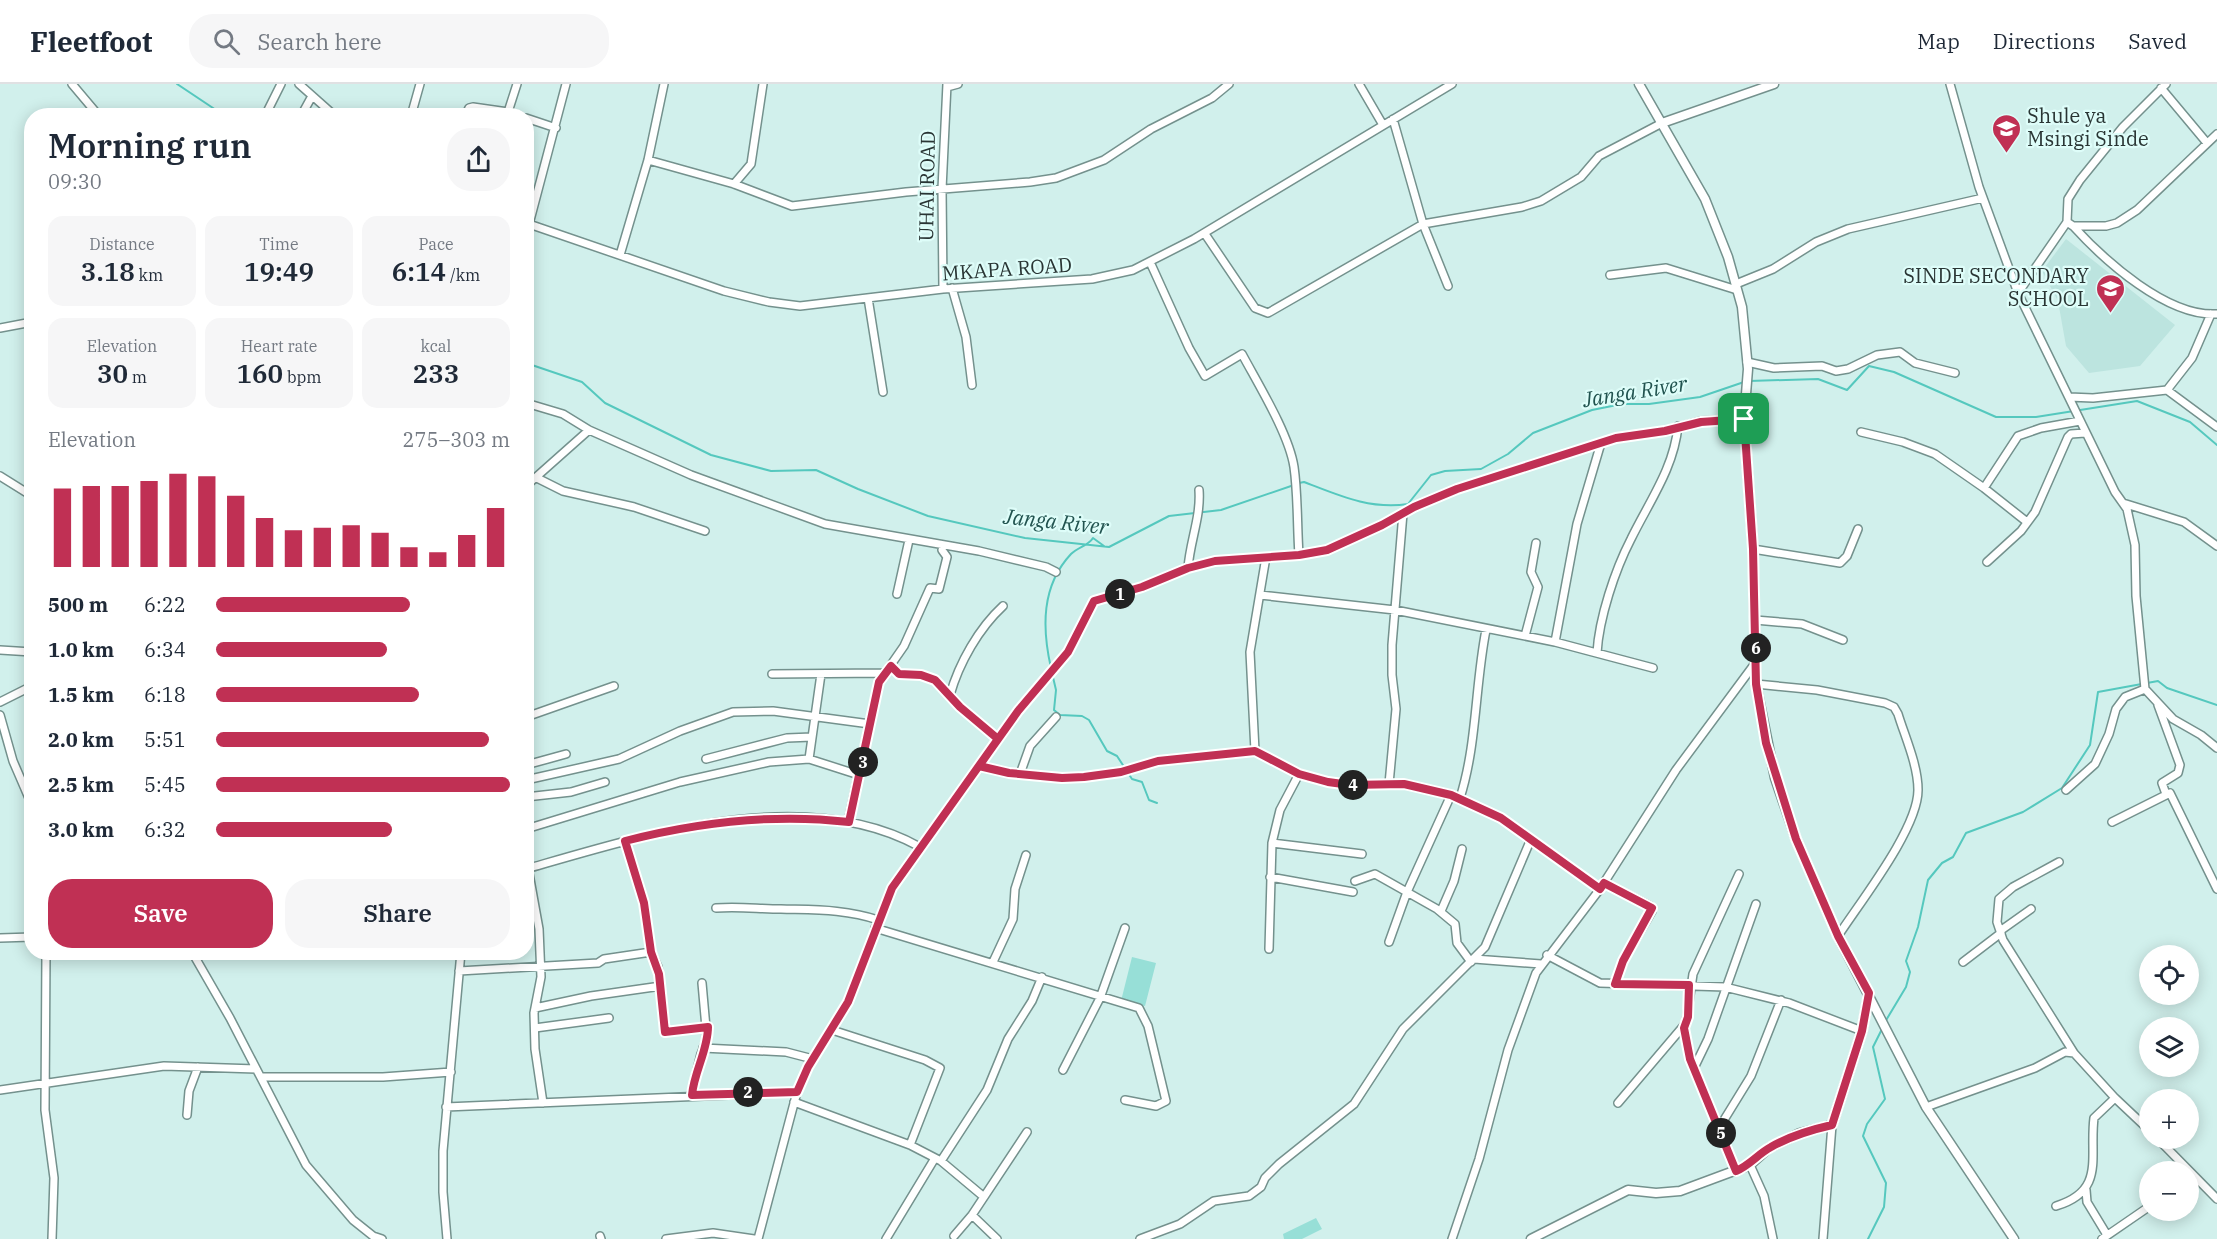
<!DOCTYPE html>
<html lang="en">
<head>
<meta charset="utf-8">
<style>
  :root { --surface:#fff; --page:#f6f6f7; --text:#1f2937; --muted:#747a83; --line:#e0e1e3; --accent:#c03054 }
  body { margin:0; font-family:"IBM Plex Serif",serif; background:var(--page); color:var(--text); height:100vh; display:flex; flex-direction:column; font-size:22px; white-space:nowrap }
  * { box-sizing:border-box; margin:0 }
  p { font-size:20px; color:var(--muted) }
  .icon { flex:none; width:33px; height:33px; fill:none; stroke:currentColor; stroke-width:2; stroke-linecap:round; stroke-linejoin:round }
  .map { position:relative; flex:1; overflow:hidden }
  .panel { position:absolute; left:24px; top:24px; width:510px; height:852px; display:flex; flex-direction:column; background:var(--surface); border-radius:24px; box-shadow:0 3px 15px #0003 }
  .panel>* { flex:none }
  .buttons { position:absolute; left:2139px; top:861px; display:grid; gap:12px }
  .buttons a { display:grid; place-items:center; width:60px; height:60px; border-radius:50%; background:var(--surface); box-shadow:0 3px 15px #0003; font-size:30px }
  .pin { position:absolute; display:grid; place-items:center; width:51px; height:51px; color:#fff; margin:-26px; border-radius:12px; box-shadow:0 3px 9px #0006 }
  .km { position:absolute; width:30px; height:30px; margin:-15px; border-radius:50%; background:#222; color:#fff; font-size:16px; line-height:30px; text-align:center }
  .round { display:grid; place-items:center; flex:none; width:63px; height:63px; border-radius:24px; background:var(--page) }
  .overview { display:flex; align-items:center; justify-content:space-between; height:102px; padding:0 24px }
  h1 { font-size:33px; font-weight:600; line-height:45px }
  .stats { display:grid; grid-template-columns:repeat(3,1fr); gap:9px; height:102px; padding:6px 24px }
  .stats div { display:grid; align-content:center; border-radius:15px; background:var(--page); text-align:center }
  .stats b { font-size:26px; font-weight:600 }
  .stats small { font-size:16px; font-weight:400 }
  .stats p { font-size:16px }
  .chart { height:168px; padding:12px 24px }
  .chart p { display:flex; justify-content:space-between }
  .chart svg { width:100%; height:108px; margin-top:6px; stroke:var(--accent); stroke-width:6 }
  .cta { display:flex; gap:12px; margin-top:auto; padding:12px 24px }
  .cta a { flex:1; height:69px; border-radius:24px; background:var(--accent); color:#fff; font-size:24px; font-weight:600; line-height:69px; text-align:center }
  .cta a+a { background:var(--page); color:var(--text) }
  ul { padding:0 24px; list-style:none; font-size:20px }
  li { display:grid; grid-template-columns:96px 72px 1fr; align-items:center; height:45px }
  li i { height:15px; border-radius:8px; background:var(--accent) }
  header { display:flex; align-items:center; gap:36px; box-sizing:border-box; height:84px; padding:0 30px; background:var(--surface); border-bottom:2px solid var(--line) }
  header strong { font-size:28px }
  nav { display:flex; gap:33px; margin-inline-start:auto; font-size:21px }
  .search { width:420px; height:54px; background:var(--page); display:flex; align-items:center; gap:15px; box-sizing:border-box; padding:0 21px; border-radius:24px; color:var(--muted); font-size:22px }
  .map>svg:first-child { display:block }
  .built { fill:#bce4df }
  .green { fill:#97dfd7 }
  .lines { fill:none; stroke-linecap:round; stroke-linejoin:round }
  .stream { stroke:#55c8be; stroke-width:2 }
  .minor-casing { stroke:#74918d; stroke-width:10 }
  .tertiary-casing { stroke:#74918d; stroke-width:11 }
  .minor { stroke:#fff; stroke-width:7 }
  .tertiary { stroke:#fff; stroke-width:8 }
  .route-casing { stroke:#fff; stroke-width:12 }
  .route { stroke:#c03054; stroke-width:8 }
  .labels { text-anchor:middle; stroke-width:4.5; stroke-linejoin:round; paint-order:stroke }
  .poi-label { font-size:20px; fill:#293534; stroke:#defdf9; text-anchor:start }
  .street-label { font-size:20px; fill:#293534; stroke:#defdf9 }
  .water-label { font-size:21px; font-style:italic; fill:#21534f; stroke:#defdf9 }
</style>
</head>
<body>
<header>
<strong>Fleetfoot</strong>
<div class="search"><svg class="icon" aria-label="search" viewBox="0 0 24 24"><circle cx="10" cy="10" r="6"/><path d="M15 15l6 6"/></svg>Search here</div>
<nav><a>Map</a><a>Directions</a><a>Saved</a></nav>
</header>
<div class="map">
<svg width="2217" height="1155" viewBox="0 0 2217 1155">
  <rect width="100%" height="100%" fill="#d1f0ec"/>
  <path class="built" d="M2066 155 2175 241 2140 282 2089 289 2066 262 2058 217 2042 187Z"/>
  <path class="green" d="M1132 873 1156 879 1145 922 1121 917Z
    M1316 1134 1322 1145 1302 1155H1284L1283 1150Z"/>
  <g class="lines">
    <path class="stream" d="M177 0 225 32
      M526 279 582 298 605 319 711 371 771 387 816 386 858 405 928 432 1025 454 1109 463 1169 432 1221 426 1294 401
      M1749 297 1818 295 1847 306 1869 282 1894 288 1996 333H2036L2137 317 2190 338 2217 361
      M1299 399 1304 398C1338 411 1370 426 1408 420L1431 391 1445 387 1481 385 1508 370 1533 349 1592 326 1622 320H1649L1700 313 1744 298
      M1051 584C1042 544 1041 502 1071 470 1078 463 1088 462 1093 454L1104 462
      M1052 589 1056 606 1054 626 1060 631 1082 632 1089 636 1107 667 1117 672 1132 695 1142 698 1149 716 1157 719
      M1885 938 1906 903 1910 888 1906 877 1918 843 1928 796 1942 779 1953 773 1966 749 2023 728 2062 704 2090 661 2098 608 2158 597 2167 604 2217 621
      M1868 1155 1884 1123 1886 1099 1863 1052 1867 1040 1885 1015 1873 963 1883 943"/>
    <defs>
      <path id="minor" d="M72 0 99 32
        M299 0 335 32
        M1359 0 1383 41
        M1950 0 1979 103 2018 209 2115 408 2127 425 2135 461 2136 512 2145 605 2173 635 2201 651 2217 664
        M947 3 958 0
        M2161 4 2207 59
        M508 28 520 32
        M265 32 281 0
        M301 32 312 12
        M411 32 420 0
        M465 32 469 24 473 23 508 28 517 0
        M526 34 556 44
        M1393 35 1423 140 1448 202
        M648 76 734 100 792 122 906 108 1030 98 1056 94 1104 76 1151 45 1212 14 1229 0
        M734 100 751 80 763 0
        M2067 138 2073 142H2106L2117 139 2137 126 2217 50
        M2067 138 2068 115 2080 96 2123 43 2166 0
        M526 139 724 207 769 218 800 222 943 205 1092 195 1133 186 1194 155 1452 0
        M529 140 566 0
        M2073 142C2105 177 2167 233 2217 230
        M1205 150 1255 224 1268 229 1423 140 1522 123 1541 117 1581 93 1599 72 1662 39
        M620 171 648 76 664 0
        M1150 178 1189 264 1205 292 1242 270C1258 300 1289 350 1294 383 1298 411 1297 442 1299 471
        M1610 191 1666 184 1737 206
        M1736 200 1773 185 1816 158 1848 145 1983 114
        M952 204 966 253 972 301
        M943 205 942 105 947 0
        M2018 209 2067 138
        M868 214 883 308
        M0 244 32 238
        M1747 278 1774 284 1822 282 1836 287 1848 285 1877 271 1900 268 1915 279 1955 289
        M2167 306 2217 343
        M2069 313 2093 314 2167 306 2192 274 2211 230
        M526 319 563 330 589 346 691 391 825 440 979 467 1046 483 1056 488
        M1861 348 1903 358 1935 370 1984 404 2027 438
        M0 392 32 412
        M537 394 563 407 634 423 705 447
        M526 402 589 346
        M1984 404 2018 352 2041 344 2080 337
        M2123 419 2184 438 2217 462
        M1753 465 1840 479 1847 472 1858 445
        M1987 478 2021 447 2035 428 2068 353 2071 350 2085 349
        M1188 484C1190 457 1201 433 1199 406
        M897 510 909 456
        M1260 511 1395 526 1555 558 1653 584
        M1755 536 1802 540 1843 556
        M1525 552 1538 503 1531 488 1536 459
        M1555 558 1577 440 1601 359
        M0 566 32 568
        M1597 569C1599 534 1615 486 1631 455 1649 418 1674 384 1678 342
        M891 582 899 590 921 591 935 596 960 623 998 655
        M772 590 884 589
        M1756 600 1817 606 1885 619 1894 623 1898 630C1905 653 1918 681 1918 706 1918 745 1860 818 1838 852
        M950 611C959 579 979 544 1003 522
        M0 618 32 602
        M2158 621 2180 681 2178 689 2162 699 2166 710
        M0 631 13 677 32 721
        M526 633 614 602
        M1255 667 1250 568 1266 473
        M706 675 787 654 812 653
        M809 675 821 590
        M526 681 566 670
        M979 682 1009 689 1062 694 1084 693 1121 688 1158 677 1255 667 1299 690 1328 698 1350 701 1404 700 1451 711 1501 734 1600 805
        M1020 690 1030 662 1056 633
        M526 696 619 675 680 647 733 628 773 627 870 640
        M1389 700 1396 625 1392 591V561L1403 429
        M2066 706 2095 680 2109 650 2116 625 2125 613 2145 605
        M526 713 571 708 605 698
        M1460 714C1477 661 1475 601 1486 546
        M848 738 879 598 904 562 930 504 939 505 947 473 942 466 943 462
        M2112 738 2170 709 2217 805
        M526 745 680 698 769 678 809 675 859 691
        M625 757 644 819 651 868 658 883 665 948 708 943
        M1272 759 1362 770
        M526 773 539 845 541 893 534 929 535 965 543 1019
        M2059 778 2013 803 1999 815 1997 838 2003 856 2074 969
        M526 785C644 751 805 699 920 763
        M1270 793 1353 808
        M1355 797 1375 790 1437 825 1455 840 1457 859 1471 878
        M1604 799 1650 822 1652 827 1623 877 1615 900
        M716 824C738 822 759 825 781 825 814 826 846 825 878 836
        M1441 827 1454 797 1462 765
        M875 844 1139 924 1148 942 1166 1017 1156 1022 1125 1016
        M2000 847 2031 825
        M0 854 32 853
        M1389 858 1407 808 1451 711
        M1269 865 1272 759 1280 726 1299 690
        M46 868 45 1026 54 1094 52 1155
        M192 868 230 934 306 1081 353 1136 373 1152 382 1155
        M1547 871 1600 899 1725 903 1789 919 1862 947
        M1474 875 1541 880
        M993 878 1013 835 1015 805 1026 771
        M1963 878 2001 849
        M459 887 598 879 604 875 651 868
        M535 924 591 912 661 902
        M535 944 609 934
        M1684 944 1690 975 1736 1087
        M832 946 925 976 940 984 910 1061
        M703 964 786 968 813 975
        M1694 984 1708 955 1756 820
        M1063 986 1100 914 1125 844
        M261 993H383L451 988
        M0 1006 164 982 256 985
        M691 1011 701 970 707 955 702 899
        M794 1018 910 1061 941 1077 984 1113
        M1618 1019 1686 939 1693 890 1739 790
        M446 1023 797 1008
        M1926 1023 2035 984 2065 968 2074 969 2115 1014 2150 1047
        M187 1031 189 1007 198 983
        M1719 1044 1751 992 1781 916
        M2157 1054 2217 1115
        M941 1077 987 1006 1008 955 1032 917 1042 893
        M1750 1081 1764 1112 1773 1155
        M2086 1106 2087 1118 2107 1151
        M2056 1122C2106 1107 2089 1073 2094 1034L2115 1014
        M972 1131 997 1155
        M600 1152 601 1155
        M954 1152 972 1131 1027 1048
        M447 1155 443 1108V1067L461 868
        M666 1155 713 1149 754 1155
        M758 1155 797 1008 808 983 848 918 892 804 1018 627 1068 568 1094 517 1142 503 1188 484 1215 477 1299 471 1327 466 1382 441 1414 423 1457 405 1616 354 1665 347 1701 337 1744 335
        M886 1155 935 1074
        M1140 1155 1180 1140 1214 1117 1249 1112 1261 1103 1265 1094 1279 1080 1354 1020 1403 945 1485 863 1531 755
        M1452 1155 1479 1075 1508 966 1536 889 1600 805 1676 686 1756 578
        M1823 1155 1832 1041
        M2102 1155 2150 1122"/>
      <path id="tertiary" d="M1639 0 1705 115 1728 173 1742 223 1748 285 1744 335 1753 465 1756 600 1775 694 1796 755 1838 852 1926 1023 2014 1155
        M1662 39 1774 0
        M1531 1155 1628 1106 1656 1109 1680 1107 1750 1081 1769 1064 1800 1049 1832 1041 1862 947 1869 909"/>
    </defs>
    <use href="#minor" class="minor-casing"/>
    <use href="#tertiary" class="tertiary-casing"/>
    <use href="#minor" class="minor"/>
    <use href="#tertiary" class="tertiary"/>
  </g>
  <g class="lines">
    <defs>
      <path id="route" d="M1744 335 1701 338 1665 347 1616 354 1457 405 1414 423 1382 441 1327 466 1299 471 1215 477 1188 484 1142 503 1094 517 1068 568 1018 627 892 804 848 918 808 983 797 1008 692 1011C694 988 708 966 708 943L665 948 659 890 651 868 644 819 625 757C699 738 772 729 849 738L879 598 891 582 899 590 921 591 935 596 960 623 998 655 979 682 1009 689 1062 694 1084 693 1121 688 1158 677 1255 667 1299 690 1328 698 1350 701 1404 700 1451 711 1501 734 1600 805 1604 799 1652 824 1623 877 1615 900 1689 901 1688 933 1684 944 1690 975 1736 1087C1750 1081 1758 1070 1771 1063 1790 1052 1810 1046 1832 1041L1862 947 1869 909 1838 852 1796 755 1766 659 1756 600 1753 465 1744 335"/>
    </defs>
    <use href="#route" class="route-casing"/>
    <use href="#route" class="route"/>
  </g>
  <defs>
    <symbol id="school-pin" viewBox="-11 -11 22 30"><path d="M0 17L-7.5 6A9.5 9.5 0 1 1 7.5 6Z" fill="#c03054" stroke="#defdf9"/><path d="M0-5L7-2L0 1L-7-2ZM-4 1L0 2.5L4 1V4Q0 6-4 4Z" fill="#fff"/></symbol>
  </defs>
  <g fill-rule="evenodd">
    <use href="#school-pin" x="1990" y="28" width="33" height="45"/>
    <use href="#school-pin" x="2094" y="188" width="33" height="45"/>
  </g>
  <g class="labels">
    <g class="poi-label">
      <text x="2027" y="39">Shule ya<tspan x="2027" dy="23">Msingi Sinde</tspan></text>
      <text x="2089" y="199" text-anchor="end">SINDE SECONDARY<tspan x="2089" dy="23">SCHOOL</tspan></text>
    </g>
    <g class="street-label">
      <text transform="translate(927 102) rotate(-89)" y="7">UHAI ROAD</text>
      <text transform="translate(1007 185) rotate(-4)" y="7">MKAPA ROAD</text>
    </g>
    <g class="water-label">
      <text transform="translate(1635 308) rotate(-9)" y="7">Janga River</text>
      <text transform="translate(1056 438) rotate(6)" y="7">Janga River</text>
    </g>
  </g>
</svg>
<div class="buttons">
<a><svg class="icon" aria-label="locate" viewBox="0 0 24 24"><circle cx="12" cy="12" r="6"/><path d="M12 2v4M12 18v4M2 12h4M18 12h4"/></svg></a>
<a><svg class="icon" aria-label="layers" viewBox="0 0 24 24"><path d="M12 4l9 5-9 5-9-5zM3 14l9 5 9-5"/></svg></a>
<a>+</a>
<a>−</a>
</div>
<div class="pin" style="left:1744px;top:335px;background:#1e9e55"><svg class="icon" aria-label="arrive" viewBox="0 0 24 24"><path d="M6 21V4h12l-3 4 3 4H6"/></svg></div>
<b class="km" style="left:1120px;top:510px">1</b>
<b class="km" style="left:748px;top:1008px">2</b>
<b class="km" style="left:863px;top:678px">3</b>
<b class="km" style="left:1353px;top:701px">4</b>
<b class="km" style="left:1721px;top:1049px">5</b>
<b class="km" style="left:1756px;top:564px">6</b>
<section class="panel">
<div class="overview"><div><h1>Morning run</h1><p>09:30</p></div><a class="round"><svg class="icon" aria-label="share" viewBox="0 0 24 24"><path d="M12 15V3M7 8l5-5 5 5M5 13v7h14v-7"/></svg></a></div>
<div class="stats">
<div><p>Distance</p><b>3.18<small> km</small></b></div>
<div><p>Time</p><b>19:49</b></div>
<div><p>Pace</p><b>6:14<small> /km</small></b></div>
</div>
<div class="stats">
<div><p>Elevation</p><b>30<small> m</small></b></div>
<div><p>Heart rate</p><b>160<small> bpm</small></b></div>
<div><p>kcal</p><b>233</b></div>
</div>
<div class="chart"><p><span>Elevation</span>275–303 m</p>
<svg viewBox="0 0 160 44" preserveAspectRatio="none"><path d="M5 44V12M15 44V11M25 44V11M35 44V9M45 44V6M55 44V7M65 44V15M75 44V24M85 44V29M95 44V28M105 44V27M115 44V30M125 44V36M135 44V38M145 44V31M155 44V20"/></svg>
</div>
<ul>
<li><b>500 m</b>6:22<i style="width:66%"></i></li>
<li><b>1.0 km</b>6:34<i style="width:58%"></i></li>
<li><b>1.5 km</b>6:18<i style="width:69%"></i></li>
<li><b>2.0 km</b>5:51<i style="width:93%"></i></li>
<li><b>2.5 km</b>5:45<i style="width:100%"></i></li>
<li><b>3.0 km</b>6:32<i style="width:60%"></i></li>
</ul>
<div class="cta"><a>Save</a><a>Share</a></div>
</section>
</div>
</body>
</html>
